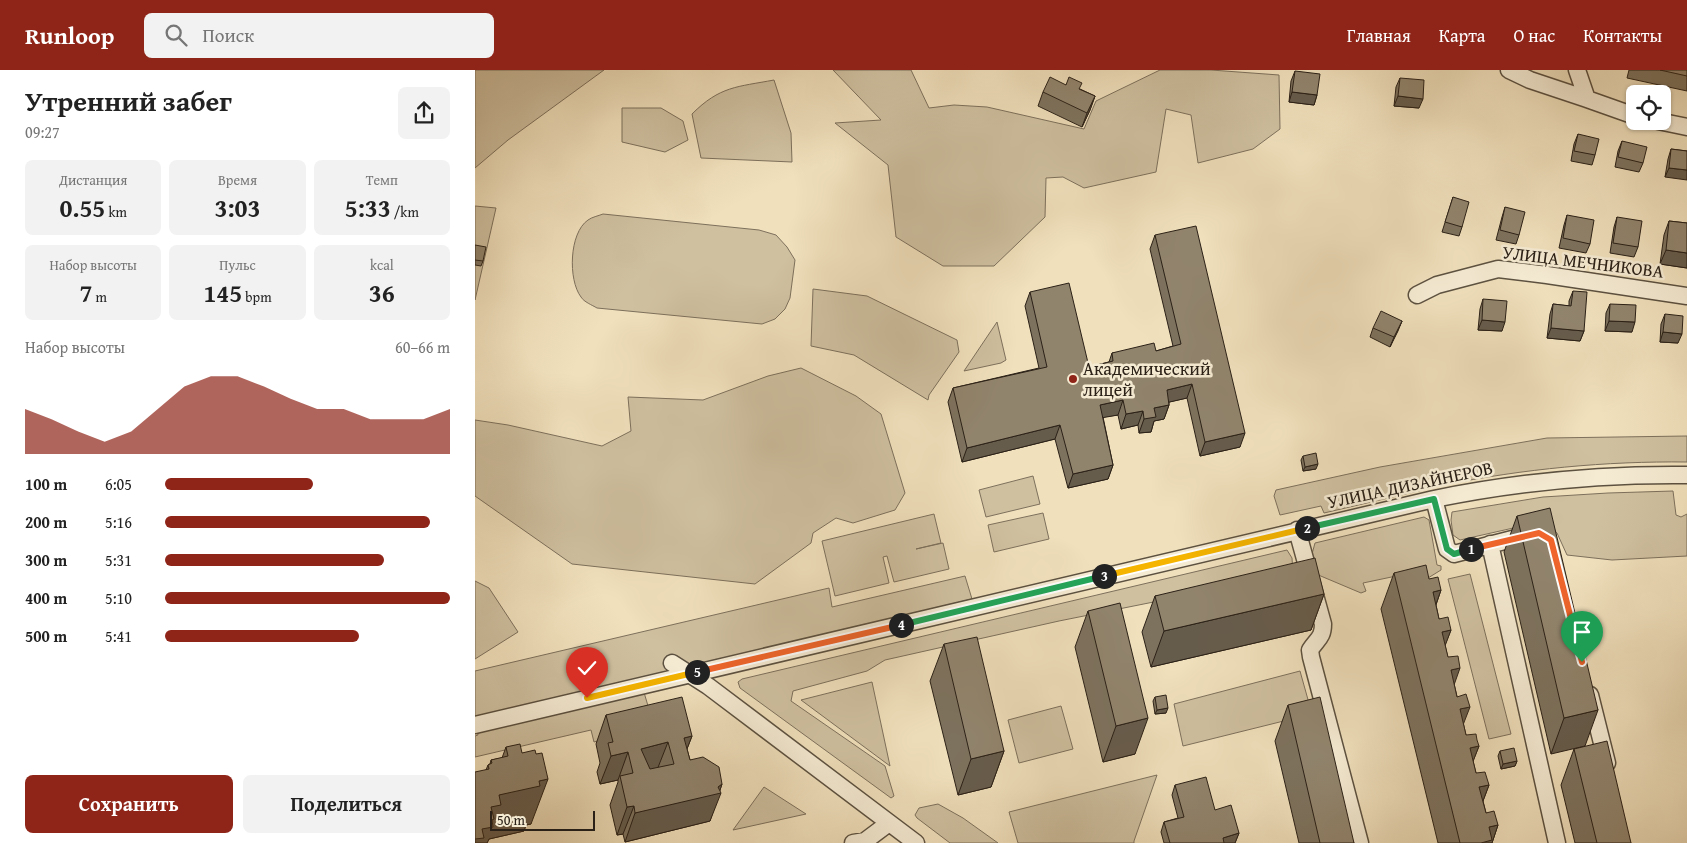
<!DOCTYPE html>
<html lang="ru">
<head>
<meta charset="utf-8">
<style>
  :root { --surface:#fff; --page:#f2f2f2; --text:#222; --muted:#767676; --accent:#8f2418 }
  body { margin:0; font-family:"Gentium Book Plus",serif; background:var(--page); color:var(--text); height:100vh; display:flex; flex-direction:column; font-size:19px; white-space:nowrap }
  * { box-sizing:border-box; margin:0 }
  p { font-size:16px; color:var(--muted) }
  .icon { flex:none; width:28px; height:28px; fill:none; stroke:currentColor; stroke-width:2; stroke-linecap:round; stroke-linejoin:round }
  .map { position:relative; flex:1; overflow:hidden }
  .drawer { display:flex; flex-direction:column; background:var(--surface); width:475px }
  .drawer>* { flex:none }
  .controls { position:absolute; left:1151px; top:15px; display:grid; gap:10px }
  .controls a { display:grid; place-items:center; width:45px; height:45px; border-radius:8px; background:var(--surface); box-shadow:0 1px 4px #0004; font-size:25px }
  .scale { position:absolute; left:15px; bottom:12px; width:105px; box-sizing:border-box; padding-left:5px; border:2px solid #2b2117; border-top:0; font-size:14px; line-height:18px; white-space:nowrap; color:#2b2117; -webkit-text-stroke:4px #f5ebd3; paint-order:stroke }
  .pin { position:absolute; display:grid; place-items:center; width:42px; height:42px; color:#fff; margin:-51px -21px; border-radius:50% 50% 50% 0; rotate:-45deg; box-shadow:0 0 5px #0007 }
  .pin .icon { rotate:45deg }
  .km { position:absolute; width:25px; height:25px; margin:-12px; border-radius:50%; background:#222; color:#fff; font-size:14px; line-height:25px; text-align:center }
  .round { display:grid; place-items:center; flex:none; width:52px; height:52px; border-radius:8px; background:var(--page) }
  .summary { display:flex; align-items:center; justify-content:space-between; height:85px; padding:0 25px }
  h1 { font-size:28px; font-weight:800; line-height:38px }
  .metrics { display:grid; grid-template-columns:repeat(3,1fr); gap:8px; height:85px; padding:5px 25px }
  .metrics div { display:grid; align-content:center; border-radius:8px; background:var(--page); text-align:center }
  .metrics b { font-size:25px; font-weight:800 }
  .metrics small { font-size:14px; font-weight:400 }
  .metrics p { font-size:14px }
  .chart { height:140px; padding:10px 25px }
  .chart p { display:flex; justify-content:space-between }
  .chart svg { width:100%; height:90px; margin-top:5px; fill:var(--accent); opacity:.7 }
  .cta { display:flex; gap:10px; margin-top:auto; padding:10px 25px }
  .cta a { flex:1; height:58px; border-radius:8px; background:var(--accent); color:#fff; font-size:20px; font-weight:800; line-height:58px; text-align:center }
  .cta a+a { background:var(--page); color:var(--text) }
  ul { padding:0 25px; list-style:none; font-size:16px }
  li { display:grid; grid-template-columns:80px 60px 1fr; align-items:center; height:38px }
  li i { height:12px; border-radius:6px; background:var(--accent) }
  header { display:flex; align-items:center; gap:30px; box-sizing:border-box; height:70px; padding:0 25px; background:var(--accent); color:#fff }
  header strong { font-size:24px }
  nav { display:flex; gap:28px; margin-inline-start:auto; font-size:18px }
  .search { width:350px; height:45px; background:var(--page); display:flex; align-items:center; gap:12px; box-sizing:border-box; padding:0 18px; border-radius:8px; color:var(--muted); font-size:19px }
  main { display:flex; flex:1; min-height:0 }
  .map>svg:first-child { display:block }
  .green { fill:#cfc0a0; stroke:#7d705c }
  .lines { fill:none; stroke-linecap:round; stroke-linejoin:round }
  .minor-casing { stroke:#5c5140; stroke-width:19 }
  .minor { stroke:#f5ebd3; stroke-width:16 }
  .wall { fill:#7d725e; stroke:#2b2117 }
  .shaded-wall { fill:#665c4c; stroke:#2b2117 }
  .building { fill:#91846d; stroke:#2b2117; fill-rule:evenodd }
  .split-1-casing { stroke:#fff; stroke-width:10 }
  .split-2-casing { stroke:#fff; stroke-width:10 }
  .split-3-casing { stroke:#fff; stroke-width:10 }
  .split-4-casing { stroke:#fff; stroke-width:10 }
  .split-5-casing { stroke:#fff; stroke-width:10 }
  .split-6-casing { stroke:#fff; stroke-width:10 }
  .split-1 { stroke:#f0652b; stroke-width:6 }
  .split-2 { stroke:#22a559; stroke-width:6 }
  .split-3 { stroke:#f5b400; stroke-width:6 }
  .split-4 { stroke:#22a559; stroke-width:6 }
  .split-5 { stroke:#f0652b; stroke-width:6 }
  .split-6 { stroke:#f5b400; stroke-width:6 }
  .poi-dot { fill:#8f2418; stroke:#f5ebd3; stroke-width:2 }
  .labels { text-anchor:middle; stroke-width:5; stroke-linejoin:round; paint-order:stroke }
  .street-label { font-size:18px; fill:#2b2117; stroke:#f5ebd3 }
  .poi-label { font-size:18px; fill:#2b2117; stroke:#f5ebd3; text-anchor:start }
</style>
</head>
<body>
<header>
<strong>Runloop</strong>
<div class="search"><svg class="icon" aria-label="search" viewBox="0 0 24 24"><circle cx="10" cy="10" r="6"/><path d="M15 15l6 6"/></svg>Поиск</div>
<nav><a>Главная</a><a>Карта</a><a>О нас</a><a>Контакты</a></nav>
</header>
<main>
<section class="drawer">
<div class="summary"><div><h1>Утренний забег</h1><p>09:27</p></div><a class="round"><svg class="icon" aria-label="share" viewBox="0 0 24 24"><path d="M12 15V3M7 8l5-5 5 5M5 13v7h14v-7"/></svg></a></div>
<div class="metrics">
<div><p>Дистанция</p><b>0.55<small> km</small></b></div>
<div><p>Время</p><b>3:03</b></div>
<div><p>Темп</p><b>5:33<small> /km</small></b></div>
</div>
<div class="metrics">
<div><p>Набор высоты</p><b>7<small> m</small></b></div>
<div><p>Пульс</p><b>145<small> bpm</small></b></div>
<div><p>kcal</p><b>36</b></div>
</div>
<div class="chart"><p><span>Набор высоты</span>60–66 m</p>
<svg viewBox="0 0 160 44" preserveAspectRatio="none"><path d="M0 44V22L10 27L20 33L30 38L40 33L50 22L60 11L70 6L80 6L90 11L100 17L110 22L120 22L130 27L140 27L150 27L160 22V44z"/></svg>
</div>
<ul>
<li><b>100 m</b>6:05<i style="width:52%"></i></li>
<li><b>200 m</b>5:16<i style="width:93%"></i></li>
<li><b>300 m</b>5:31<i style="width:77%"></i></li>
<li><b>400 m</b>5:10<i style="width:100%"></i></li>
<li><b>500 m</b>5:41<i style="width:68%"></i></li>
</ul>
<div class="cta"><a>Сохранить</a><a>Поделиться</a></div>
</section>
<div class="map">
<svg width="1212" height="773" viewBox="0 0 1212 773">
  <rect width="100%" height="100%" fill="#f0e0bc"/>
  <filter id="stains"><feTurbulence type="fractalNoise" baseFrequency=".004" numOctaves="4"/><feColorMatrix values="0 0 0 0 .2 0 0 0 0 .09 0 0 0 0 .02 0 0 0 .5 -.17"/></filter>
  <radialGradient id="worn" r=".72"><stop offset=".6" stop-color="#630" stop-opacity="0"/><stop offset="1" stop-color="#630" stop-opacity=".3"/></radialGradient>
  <path class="green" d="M0 0H129L33 70 0 98Z
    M358 0H436L454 38 479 35 512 37 609 59 621 31 685 0H736L804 5 805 59 778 79 723 93 716 45 691 39 681 102 609 118 588 107 571 108 570 147 519 196H468L421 167 413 95 360 53 406 50Z
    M299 10 316 63 317 92 226 88 217 44C245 16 262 17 299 10Z
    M147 38H186L208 51 213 70 190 82 147 72Z
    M0 136 21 138 0 230Z
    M128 144 284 160 301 165 312 177 320 190 315 228 310 239 300 249 287 254 122 238C117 235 109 232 106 227 93 210 94 163 113 150 117 147 123 146 128 144Z
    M338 219 392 226 482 270 484 282 454 325 453 330 379 285 336 276Z
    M522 252 531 290 526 293 489 301Z
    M326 298 381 326 406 344 430 423 420 440 378 453 361 448 338 463 336 473 280 514 97 494 0 426V350L33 355 127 376 156 361 153 327 228 330 293 306Z
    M1212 366V392C1131 391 1048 399 969 415 929 424 889 434 849 443L846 436 805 445 799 426 801 420 905 397 1072 368Z
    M558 406 565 434 511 447 504 420Z
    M1198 421 1201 445 1206 447 1212 444V486L1137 490 1092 485 1082 463 1065 452 985 470 978 465 976 450 977 442 1068 427 1133 423Z
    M568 443 574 469 519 482 513 455Z
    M459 444 466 473 441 479 468 473 474 499 419 512 412 486 408 487 414 513 360 526 347 471Z
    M949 447 954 450 962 495 966 496V500L953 508 945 501 888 513 891 521 886 523 841 504 837 484 840 473Z
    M812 480 817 488 818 504 584 551 410 590 392 601 318 621 316 631 410 696 419 726 416 728 265 618 263 612 267 609Z
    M995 504 1036 664 1014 669 973 509Z
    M490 506 497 529 165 609 179 656 119 672 116 660 0 687V666L3 665 0 650V601L354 518 357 537Z
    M0 511 14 518 43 562 0 589Z
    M825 601 837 644 708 676 699 634Z
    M397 612 415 696 326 630Z
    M586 636 598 679 544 693 533 650Z
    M682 705 659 771V773H543L534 742Z
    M289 717 331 744 258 760Z
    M463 734 488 748 523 773H475L442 748 440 745 444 738Z"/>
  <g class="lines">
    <defs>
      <path id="minor" d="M1034 0 1055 10 1112 29
        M1102 0 1112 29 1160 46
        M1183 51 1212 57
        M942 225 962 215 1023 199 1072 205 1212 226
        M959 429 972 479 979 484 1053 465
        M822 460 848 554C848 568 842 569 835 580L836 587 885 773
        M1015 474 1082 773
        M197 593 233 616 441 773
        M1115 625 1132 693
        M0 655 959 429C1042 412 1127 404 1212 405
        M378 773 390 771 414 753"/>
    </defs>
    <use href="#minor" class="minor-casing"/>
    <use href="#minor" class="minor"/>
  </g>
  <path class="wall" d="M1154 0H1212V21L1152 8Z
    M820 1 842 25 839 35 814 32 816 11Z
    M925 8 944 38 919 36 921 17Z
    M591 15 605 19 620 26 615 40 607 57 563 36 568 22Z
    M1103 64 1120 85 1117 95 1096 91 1099 74Z
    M1147 71 1168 93 1164 102 1140 97 1143 81Z
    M1196 79 1212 81 1190 107 1193 89Z
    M978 127 987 157 984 166 967 162Z
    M1030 137 1044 165 1041 174 1021 170 1027 147Z
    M1092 145 1115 174 1111 183 1084 178 1089 155Z
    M1142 147 1163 177 1159 187 1135 183 1139 157Z
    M1194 151 1212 153V198L1185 194 1189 165Z
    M680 165 765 377 725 386 712 328 694 332V335L689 349 679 351 676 362 664 363 663 355 646 359 643 345 628 347 638 395 633 409 593 418 580 369 487 392 473 332 478 318 564 298 550 236 555 222 614 297 634 292 637 283 681 281 698 276 675 179Z
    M0 175 8 191 6 196 0 195Z
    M1098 221 1109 261 1105 271 1072 268 1075 244 1078 234 1094 236V231Z
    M1008 229 1027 261 1003 260 1005 239Z
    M1135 234 1157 262 1130 261 1131 243Z
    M1190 244 1203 273 1185 272 1186 254Z
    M927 251 915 277 895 267 898 258Z
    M828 386 841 399 828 401 826 390Z
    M1042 446 1123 640 1076 684 1029 482Z
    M919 503 954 509 966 520 961 535 964 549 976 560 970 575 991 665 1004 676 998 691 1001 703 1014 715 1008 731 1011 743 1023 755 1017 773H963L906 539Z
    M849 524 836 560 676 597 667 562 680 526Z
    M613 541 660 684 628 692 600 577Z
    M469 574 529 681 516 717 483 725 455 611Z
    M680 627 691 643 680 644 678 631Z
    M813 635 879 773H824L800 671Z
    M131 645 217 666 212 679 215 690 247 714 235 751 150 772 148 764 142 765 135 735 143 712V710L125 714 122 702 125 693 121 674Z
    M31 677 56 754 51 755 49 761 14 769 12 773H0L11 700 13 695 15 694 16 690 27 688Z
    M1099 679 1156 773H1100L1086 715Z
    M1025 681 1042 691 1040 696 1026 699 1023 686Z
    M700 715 740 740 764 763 760 773H689L686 762 689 752 703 748 697 725Z"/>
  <path class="shaded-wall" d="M817 22 842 25 839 35 814 32Z
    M620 26 615 40 607 57 612 43Z
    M923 26 948 29 944 38 919 36Z
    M1194 98 1212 100V110L1190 107Z
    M1191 180 1212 183V198L1185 194Z
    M1007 250 1030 252 1027 261 1003 260Z
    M927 251 923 261 915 277 919 267Z
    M1134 251 1160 252 1157 262 1130 261Z
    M1076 258 1109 261 1105 271 1072 268Z
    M1188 262 1207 264 1203 273 1185 272Z
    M717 314 712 328 686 334 692 320Z
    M648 330 643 345 620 349 625 335Z
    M694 335 689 349 679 351 676 362 664 363 669 349 679 338Z
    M668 341 663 355 646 359 651 344Z
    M585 355 580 369 487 392 492 378Z
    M770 363 765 377 725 386 730 372Z
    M843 394 841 399 828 401 830 397Z
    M638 395 633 409 593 418 598 404Z
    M966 520 953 557 958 522Z
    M849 524 836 560 676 597 689 561Z
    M976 560 962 597 967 562Z
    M985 598 972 635 976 600Z
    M995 637 981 673 985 639Z
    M693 638 691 643 680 644 682 640Z
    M1123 640 1110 676 1076 684 1089 648Z
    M673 648 660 684 628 692 641 656Z
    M217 666 206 694 209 668Z
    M193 672 182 700 157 706 166 679Z
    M1004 676 990 712 995 678Z
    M529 681 516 717 483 725 496 689Z
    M153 682 143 710 125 714 136 686Z
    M1042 691 1040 696 1026 699 1028 694Z
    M73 709 56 754 51 755 49 761 14 769 12 773H0V769L16 737 24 725 64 711Z
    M247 714 244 723H246L235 751 150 772 160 743 243 717Z
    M1014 715 1000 752 1004 717Z
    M159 736 148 764 142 765 152 737Z
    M1023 755 1017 773H1006L1014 757Z
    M764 763 760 773H746L748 768Z"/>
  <path class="building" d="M1185 0H1212V6Z
    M820 1 845 4 842 25 817 22Z
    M575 7 591 15 594 7 607 13 604 19 620 26 612 43 568 22Z
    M925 8 949 10 948 29 923 26Z
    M1103 64 1124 69 1120 85 1099 81Z
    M1147 71 1172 77 1168 93 1143 87Z
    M1196 79 1212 81V100L1194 98Z
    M978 127 994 132 987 157 970 152Z
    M1030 137 1050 142 1044 165 1025 160Z
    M1092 145 1119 150 1115 174 1088 168Z
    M1142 147 1167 151 1163 177 1138 173Z
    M1194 151 1212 153V183L1191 180Z
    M721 156 770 363 730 372 717 314 692 320 694 335 679 338 681 347 669 349 668 341 651 344 648 330 625 335 638 395 598 404 585 355 492 378 478 318 572 297 555 222 594 213 614 297 638 291 637 283 679 273 681 281 706 274 680 165Z
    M0 175 11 177 8 191 0 190Z
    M1098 221 1112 222 1109 261 1076 258 1078 234 1096 236Z
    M1008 229 1032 231 1030 252 1007 250Z
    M1135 234 1161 235 1160 252 1134 251Z
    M906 241 927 251 919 267 898 258Z
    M1190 244 1208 246 1207 264 1188 262Z
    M841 383 843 394 830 397 828 386Z
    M1075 438 1123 640 1089 648 1042 446Z
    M840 488 849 524 689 561 680 526Z
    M951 495 954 509 963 507 966 520 958 522 964 549 973 547 976 560 967 562 973 587 983 586 985 598 976 600 982 627 991 624 995 637 985 639 991 665 1001 664 1002 670 1004 676 995 678 1001 703 1010 702 1014 715 1004 717 1011 743 1019 741 1023 755 1014 757 1017 770 1006 773H985L919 503Z
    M645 533 673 648 641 656 613 541Z
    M502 567 529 681 496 689 469 574Z
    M691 625 693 638 682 640 680 627Z
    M207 627 217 666 209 668 215 690 228 687 244 697 247 714 243 717 246 723 160 743 159 736 152 737 145 706 158 703 153 682 136 686 133 673 138 672 131 645ZM193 672 199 694 175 699 166 679Z
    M845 627 879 773H845L813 635Z
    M1132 671 1156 773H1122L1099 679Z
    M45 674 47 683 60 680 61 684 67 683 73 709 64 711 65 716 24 725 26 735 16 737 19 749 17 750 18 757 7 759 9 768 0 769V702L14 699 13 695 17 693 16 690 33 686 31 677Z
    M1039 678 1042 691 1028 694 1025 681Z
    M731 707 740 740 756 735 764 763 748 768 749 773H695L689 752 709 747 700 715Z"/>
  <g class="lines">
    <defs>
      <path id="split-1" d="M996 479 1064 463 1076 470 1107 592"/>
      <path id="split-2" d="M832 458 959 429 972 479 979 484 996 479"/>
      <path id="split-3" d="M629 506 832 458"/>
      <path id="split-4" d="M426 555 629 506"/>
      <path id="split-5" d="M222 602 426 555"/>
      <path id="split-6" d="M112 628 222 602"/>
    </defs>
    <use href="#split-1" class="split-1-casing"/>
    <use href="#split-2" class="split-2-casing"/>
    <use href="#split-3" class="split-3-casing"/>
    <use href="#split-4" class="split-4-casing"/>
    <use href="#split-5" class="split-5-casing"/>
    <use href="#split-6" class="split-6-casing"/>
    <use href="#split-1" class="split-1"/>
    <use href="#split-2" class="split-2"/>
    <use href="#split-3" class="split-3"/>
    <use href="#split-4" class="split-4"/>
    <use href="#split-5" class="split-5"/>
    <use href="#split-6" class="split-6"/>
  </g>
  <circle class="poi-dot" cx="598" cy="309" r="5"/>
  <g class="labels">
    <g class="street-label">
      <text transform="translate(1108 192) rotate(7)" y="6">УЛИЦА МЕЧНИКОВА</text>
      <text transform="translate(935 415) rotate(-12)" y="6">УЛИЦА ДИЗАЙНЕРОВ</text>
    </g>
    <g class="poi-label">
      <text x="608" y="305">Академический<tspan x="608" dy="21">лицей</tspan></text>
    </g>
  </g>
  <rect width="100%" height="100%" filter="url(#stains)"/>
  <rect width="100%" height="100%" fill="url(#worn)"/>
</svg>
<div class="controls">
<a><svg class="icon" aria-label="locate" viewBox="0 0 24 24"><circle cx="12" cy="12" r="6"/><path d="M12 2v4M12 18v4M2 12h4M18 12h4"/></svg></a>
</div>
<div class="scale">50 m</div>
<div class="pin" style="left:1107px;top:592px;background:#1e9e55"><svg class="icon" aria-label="arrive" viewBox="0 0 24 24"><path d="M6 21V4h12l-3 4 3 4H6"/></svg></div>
<div class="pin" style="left:112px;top:628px;background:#d93025"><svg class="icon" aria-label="check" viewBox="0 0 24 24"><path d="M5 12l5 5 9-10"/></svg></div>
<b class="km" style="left:996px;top:479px">1</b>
<b class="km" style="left:832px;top:458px">2</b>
<b class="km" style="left:629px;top:506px">3</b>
<b class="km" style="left:426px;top:555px">4</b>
<b class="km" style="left:222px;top:602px">5</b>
</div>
</main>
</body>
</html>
